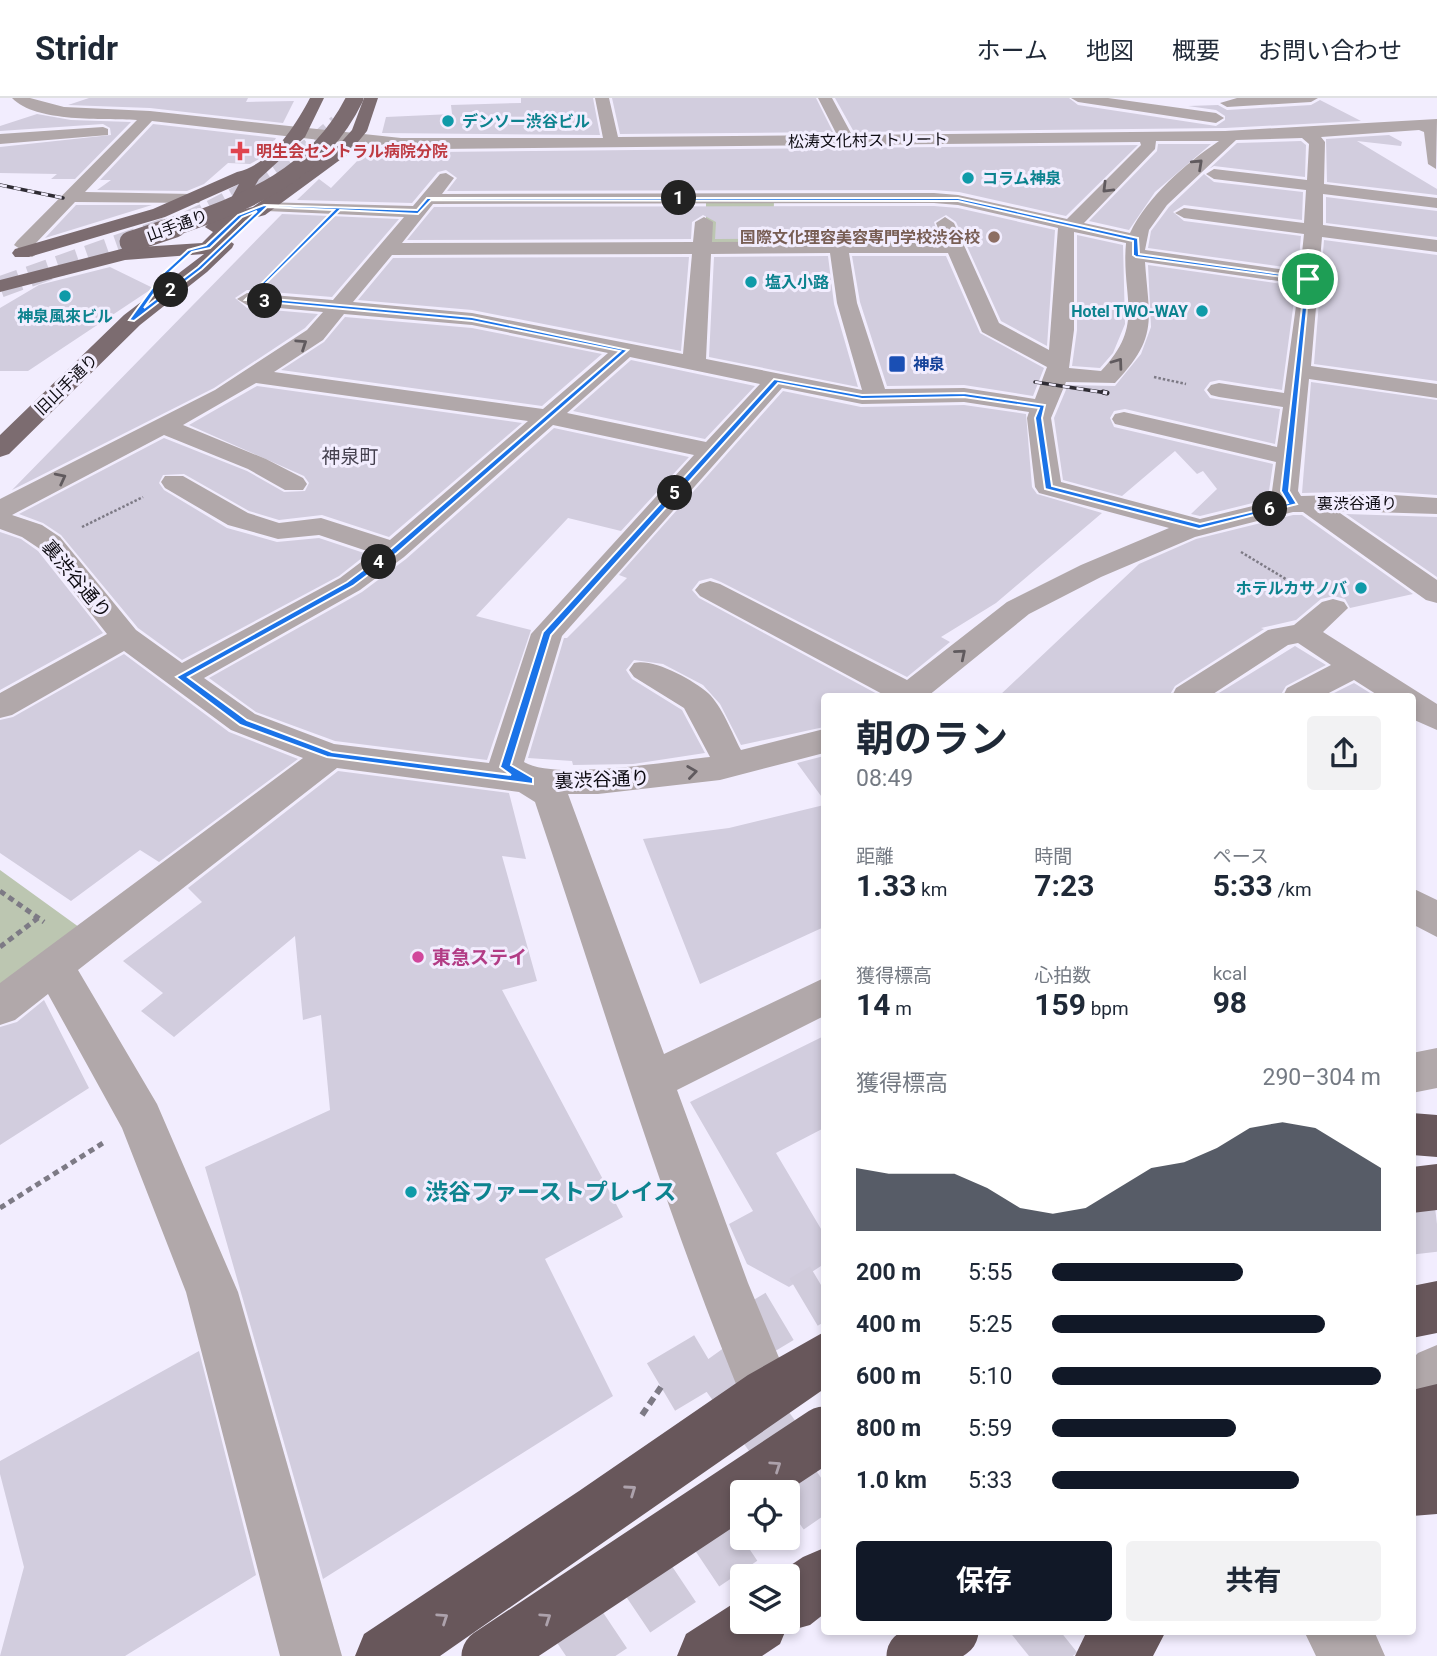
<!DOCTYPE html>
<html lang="ja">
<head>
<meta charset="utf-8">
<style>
  :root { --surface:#fff; --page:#f2f2f3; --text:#1f2937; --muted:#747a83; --line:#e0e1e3; --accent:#111827 }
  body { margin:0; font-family:Roboto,"Noto Sans JP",sans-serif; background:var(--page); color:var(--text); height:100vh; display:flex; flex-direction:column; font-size:26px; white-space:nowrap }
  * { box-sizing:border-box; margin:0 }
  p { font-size:23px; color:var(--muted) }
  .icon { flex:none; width:38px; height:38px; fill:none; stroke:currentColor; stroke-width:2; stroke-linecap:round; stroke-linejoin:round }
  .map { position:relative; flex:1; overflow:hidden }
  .panel { position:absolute; left:821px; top:595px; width:595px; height:942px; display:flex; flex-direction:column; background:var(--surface); border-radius:7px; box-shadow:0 4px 10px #0003 }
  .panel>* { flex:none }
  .tools { position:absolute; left:730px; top:1382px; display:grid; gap:14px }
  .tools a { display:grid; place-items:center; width:70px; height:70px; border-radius:7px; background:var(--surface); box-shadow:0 4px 10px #0003; font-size:35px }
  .pin { position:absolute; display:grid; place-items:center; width:60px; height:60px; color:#fff; margin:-30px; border:4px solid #fff; border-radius:50%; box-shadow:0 2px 7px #0007 }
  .km { position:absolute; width:35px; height:35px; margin:-18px; border-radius:50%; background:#222; color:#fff; font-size:19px; line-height:35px; text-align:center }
  .round { display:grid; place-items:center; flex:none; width:74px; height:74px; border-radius:7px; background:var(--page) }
  .headline { display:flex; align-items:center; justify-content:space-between; height:119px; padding:0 35px }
  h1 { font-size:38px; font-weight:700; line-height:52px }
  .metrics { display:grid; grid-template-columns:repeat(3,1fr); gap:10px; height:119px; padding:7px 35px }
  .metrics div { display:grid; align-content:center }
  .metrics b { font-size:30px; font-weight:700 }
  .metrics small { font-size:19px; font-weight:400 }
  .metrics p { font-size:19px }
  .chart { height:196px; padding:14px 35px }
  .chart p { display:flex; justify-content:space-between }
  .chart svg { width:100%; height:126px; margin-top:7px; fill:var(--accent); opacity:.7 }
  .action { display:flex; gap:14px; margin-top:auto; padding:14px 35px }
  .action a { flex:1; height:80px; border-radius:7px; background:var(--accent); color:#fff; font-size:28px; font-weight:700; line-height:80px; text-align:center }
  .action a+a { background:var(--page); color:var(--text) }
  ul { padding:0 35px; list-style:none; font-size:23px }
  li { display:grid; grid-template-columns:112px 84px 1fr; align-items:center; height:52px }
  li i { height:18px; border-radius:9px; background:var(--accent) }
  header { display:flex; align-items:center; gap:42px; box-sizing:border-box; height:98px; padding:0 35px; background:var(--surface); border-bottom:2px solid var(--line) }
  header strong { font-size:33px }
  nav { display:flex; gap:38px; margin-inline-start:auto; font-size:24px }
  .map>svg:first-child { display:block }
  .green { fill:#bcc6b1 }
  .building { fill:#d2cdde }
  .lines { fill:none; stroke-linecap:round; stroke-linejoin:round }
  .minor-tunnel { stroke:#d0cbdb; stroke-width:55; stroke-dasharray:55 28; stroke-linecap:butt }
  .highway-tunnel-far2 { stroke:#d0cbdb; stroke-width:17; stroke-dasharray:17 8; stroke-linecap:butt }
  .highway-tunnel-far1 { stroke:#d0cbdb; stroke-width:21; stroke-dasharray:21 10; stroke-linecap:butt }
  .highway-tunnel { stroke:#d0cbdb; stroke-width:55; stroke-dasharray:55 28; stroke-linecap:butt }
  .path-far2 { stroke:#7d7a85; stroke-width:2.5; stroke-dasharray:2.5 2; stroke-linecap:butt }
  .path-far1 { stroke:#7d7a85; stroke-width:5; stroke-dasharray:6 4.5; stroke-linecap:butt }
  .path { stroke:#7d7a85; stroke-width:6; stroke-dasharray:8 5; stroke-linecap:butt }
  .minor { fill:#b1a8aa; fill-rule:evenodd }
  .major { fill:#7c6c70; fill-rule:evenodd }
  .highway { fill:#68575b; fill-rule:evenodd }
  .rail-far1-casing { stroke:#2f2c34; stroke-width:3.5 }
  .rail-casing { stroke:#2f2c34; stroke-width:5 }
  .rail-far1 { stroke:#f2edfe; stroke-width:2.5; stroke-dasharray:7; stroke-linecap:butt }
  .rail { stroke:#f2edfe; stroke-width:3.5; stroke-dasharray:10; stroke-linecap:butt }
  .major-bridge-far1 { stroke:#7c6c70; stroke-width:17 }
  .major-bridge { stroke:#7c6c70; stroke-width:21 }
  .highway-bridge { stroke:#68575b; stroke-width:55 }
  .oneway { stroke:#605a5e }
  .oneway2 { stroke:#ada2ac }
  .route { fill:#1a73e8; stroke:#fff; stroke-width:2; fill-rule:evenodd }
  .culture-dot { fill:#0f9aa8; stroke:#f2edfe; stroke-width:2.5 }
  .health-dot { fill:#e0444e; stroke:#f2edfe; stroke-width:2.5 }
  .education-dot { fill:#8d6e63; stroke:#f2edfe; stroke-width:2.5 }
  .transit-dot { fill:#1a4fb4; stroke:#f2edfe; stroke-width:2.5 }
  .hotel-dot { fill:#d1479c; stroke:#f2edfe; stroke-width:2.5 }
  .labels { text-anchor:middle; stroke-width:6; stroke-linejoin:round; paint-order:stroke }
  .far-culture-label { font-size:16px; font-weight:bold; fill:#0d838f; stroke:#f2edfe; text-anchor:start }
  .far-street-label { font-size:16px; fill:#0e0c12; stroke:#f2edfe }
  .far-health-label { font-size:16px; font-weight:bold; fill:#be3a42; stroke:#f2edfe; text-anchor:start }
  .far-education-label { font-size:16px; font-weight:bold; fill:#785e54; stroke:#f2edfe; text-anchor:end }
  .far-transit-label { font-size:16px; font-weight:bold; fill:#164399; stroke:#f2edfe; text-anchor:start }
  .far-quarter-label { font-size:19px; fill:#44404e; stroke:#f2edfe }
  .street-label { font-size:19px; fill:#0e0c12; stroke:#f2edfe }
  .hotel-label { font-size:19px; font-weight:bold; fill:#b23c85; stroke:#f2edfe; text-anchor:start }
  .near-culture-label { font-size:23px; font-weight:bold; fill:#0d838f; stroke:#f2edfe; text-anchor:start }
</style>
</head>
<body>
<header>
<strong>Stridr</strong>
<nav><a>ホーム</a><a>地図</a><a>概要</a><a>お問い合わせ</a></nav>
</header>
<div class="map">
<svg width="1437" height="1558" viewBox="0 0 1437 1558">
  <rect width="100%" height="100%" fill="#f2edfe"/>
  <path class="green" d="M706 101H774L773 148 706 149Z
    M0 772 83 832 0 894Z"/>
  <path class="building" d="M89 0H248L246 4 294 3 283 25 150 10 68 7Z
    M521 0H593L600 37 382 35 386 19 452 16 451 7 521 5Z
    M612 0H816L833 34 620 36Z
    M835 0H1069L1078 7 1216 28 1225 22V18L1216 12 1188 8 1218 7 1227 12 1311 7 1320 2 1361 23 1225 30 854 34Z
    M37 16 71 22 131 24 75 81H51L57 76 0 75V49L111 37 110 30 103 26 0 33V28Z
    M153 26 276 40 269 53 259 61 250 66 228 65 204 86 187 93 97 92 111 82H100Z
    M1389 37 1402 44 1401 48 1357 43 1437 91V97L1327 84 1326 41Z
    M1301 43 1306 47 1305 79 1214 68 1209 71 1237 45Z
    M1158 46H1211L1155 94 1129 132 1089 123 1157 53Z
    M1138 47 1066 118 959 94 934 92 447 93 457 80 446 72 438 74 412 105 297 102 319 81 331 90 361 59 378 55 379 49 437 54Z
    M1204 76 1214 84 1303 94 1302 122 1184 107 1173 114 1184 123 1301 138 1298 171 1148 150 1151 133 1169 109Z
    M1326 99 1437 113V139L1326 125Z
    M76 107H152L45 140Z
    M934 108 958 110 1055 132 1047 248 1001 223 956 124 946 117 934 124 939 140 715 141 716 124 703 117 692 124 691 141 407 142 434 109Z
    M282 116 399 121 332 199 247 192 235 200 247 210 318 216 305 230 214 290 12 392Z
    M1077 137 1123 147 1125 226 1113 255 1100 270 1072 268 1077 232Z
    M1324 142 1437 157V283L1314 266Z
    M828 158 834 206 858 289 709 259 714 159Z
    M852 158H946L980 235 1044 270 1033 298 964 287 887 288 860 204Z
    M689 159 681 253 472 212 358 202 393 160Z
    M1148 167 1296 188 1282 292 1219 282 1210 284 1204 292 1210 300 1280 311 1275 346 1125 311 1114 313 1110 320 1114 329 1273 366 1269 393 1273 400 1200 418 1191 416 1217 391 1203 373 1197 376 1175 353 1122 398 1063 382 1054 320 1068 287 1115 288 1141 256 1151 229Z
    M110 169 153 190 28 273H0V210L39 187Z
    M345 219 472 230 602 256 542 308 281 272 324 244Z
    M631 262 755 288 705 341 573 313Z
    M1311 284 1437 302V397L1379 393 1302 395Z
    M257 288 522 325 389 439 322 417 279 422 249 413 184 376 163 377 159 385 164 392 227 430 277 444 319 440 367 456 339 478 182 562 138 530 61 437 43 425 19 416 164 340 247 373 284 394 305 393 309 385 304 378 189 327Z
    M783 293 861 309 964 307 1026 316 1032 389 1037 396 1102 415 996 505 941 539 950 544 907 579 721 484 711 480 699 483 692 492 699 500 881 598H824V629L741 647 720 606 703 587 663 566 634 562 626 572 632 581 682 612 705 655 633 666 573 667 572 663 528 660 564 540H567L627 480 619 477Z
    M554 330 689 359 621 433 568 420 476 518 531 532 487 662 335 643 256 614 209 580 362 494 406 461Z
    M1346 416 1437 419V479Z
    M1293 417H1302L1413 496 1350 510 1345 501 1334 498 1321 501 1296 522 1261 530 1264 531 1175 588 1169 598H999L1139 466 1196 441Z
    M0 434 21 441 38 453 103 535 0 592Z
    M1295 548 1326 567 1286 588 1280 598H1214Z
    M124 556 229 634 298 661 159 764 140 752 71 803 0 755V622L13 619Z
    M1354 585 1375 598H1328Z
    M824 658V702L797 665Z
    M338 673 509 695 526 761 502 758 537 883 502 892 623 1119 545 1161 613 1298 323 1481 205 1069 330 1012 321 917 303 922 295 838 174 939 141 913 163 895 123 863 202 804 188 790Z
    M824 707V829L700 886 643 741 729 730Z
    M44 902 89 990 0 1047V929L17 924Z
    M824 938V1030L776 1055 824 1136V1166L789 1189 747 1166 729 1126 753 1113 690 1004Z
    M199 1253 256 1477 125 1558H0L24 1469 0 1376V1363Z"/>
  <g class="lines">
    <path class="minor-tunnel" d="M714 1257 824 1410
      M661 1289 824 1192"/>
    <path class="highway-tunnel-far2" d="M165 131C229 105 286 71 337 25"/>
    <path class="highway-tunnel-far1" d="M0 189 169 129"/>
    <path class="highway-tunnel" d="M1412 1129 1437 1126
      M788 1409 824 1384
      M566 1558 742 1440
      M1029 1558 1060 1533"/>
    <path class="path-far2" d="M275 173 309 140
      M1154 279 1186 286
      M82 429 143 399
      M1241 454 1299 489"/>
    <path class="path-far1" d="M0 793 44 824
      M0 849 38 820
      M0 1110 103 1045"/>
    <path class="path" d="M642 1317 661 1289"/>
    <path class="minor" d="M12 0H30L64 9 150 13 401 40H603L595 0H609L618 39 837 37 818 0H832L852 37 1225 33 1437 21 1436 71 1428 66 1424 34 1419 32 1321 39 1325 44 1324 86 1437 100V110L1323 96V127L1437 142V154L1322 139 1311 268 1437 286V300L1309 281 1298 393 1301 398 1379 396 1437 400V416L1337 413 1437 482V505L1426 502 1303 414H1293L1195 439 1101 479 1029 516 928 598H886L700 498 695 492 700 486 710 483 720 486 907 582 1007 504 1081 467 1169 430 1039 395 1035 389 1027 320 1029 314 964 304 862 306 782 290 562 538 524 664C555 683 670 663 710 659L684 610 634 579 629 572 634 565C653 560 692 581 708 595 722 608 732 635 741 652L824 631V655L720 682 598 696H568L664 956 824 880V918L677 992 748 1185 794 1296 786 1315 767 1323 748 1315C665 1116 604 909 535 704L519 694 337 670 78 872 157 1006 238 1194 342 1558H280L186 1194 122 1030 48 896 15 922 0 927V885L303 660 231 632 124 553 12 617 0 620V595L107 536 40 451 22 439 0 431V401L215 292 307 232 323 214 247 207 237 201 247 195 333 202 404 119 266 113 260 112 257 108 260 104 413 108 440 76 446 75 454 80 442 96 934 95 958 97 1067 121 1141 47 1140 44 437 51 329 43 152 23 85 94 193 96 202 101 199 105 75 104 35 146 42 153 32 159 14 147 17 143 137 22C104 20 36 25 12 0ZM1302 40 1309 46 1307 82 1214 71 1206 76 1214 81 1306 92 1304 125 1184 110 1175 115 1184 120 1304 136 1300 174 1145 152 1149 132 1167 107 1236 42ZM1156 43H1219C1185 66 1148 98 1130 135L1084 125 1155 51ZM934 105 958 107 1058 130 1049 252 999 225 954 125 945 119 936 125 943 143 712 144 713 124 704 119 695 124 693 144 402 145 433 106ZM1074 134 1126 145C1121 200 1146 226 1101 273L1069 270 1074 232ZM830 155 837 205 862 292 706 261 711 156ZM849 155H948L982 234 1047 269 1035 301 964 290 885 291 857 205ZM692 156 683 256 472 215 353 204 392 157ZM1145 164 1299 186 1284 295 1219 285 1211 287 1207 292 1211 297 1219 299 1283 309 1277 349 1124 314 1115 316 1112 321 1115 326 1276 364 1272 393 1277 402 1200 421 1061 384 1051 320 1066 284 1115 285C1159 239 1149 222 1145 164ZM344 216 472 227 608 255 543 311 274 274 323 242ZM630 259 760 286 706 344 567 315ZM256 285 528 323 390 442 321 420 279 425 248 415 183 378H165L161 384 165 390 228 427 278 441 319 437 373 455 340 480 182 565 136 532 60 439 42 427 12 417 164 337 248 371 285 392H303L307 386 303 380 266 361 183 327ZM553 327 694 357 531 536 489 665 334 646 255 616 204 580 360 492 404 459Z
      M1071 0H1108L1216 15 1224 20 1216 25 1078 4Z
      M1237 0H1318L1311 4 1227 9 1220 5Z
      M103 29 108 31V37L0 46V36Z
      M1333 501 1344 504 1348 510 1323 534 1437 606V632L1412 621V598H1379L1354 582 1323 598H1283L1287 590 1331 567 1298 545 1288 547 1210 598H1172L1176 590 1268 532 1294 527 1322 504Z
      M1412 790 1437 802V839L1412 826Z
      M1437 950V990L1412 995V955Z
      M1437 1247V1315L1431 1321 1412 1329V1261L1418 1255Z
      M1304 1533H1374L1385 1558H1316Z"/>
    <path class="major" d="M310 0H324L305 39 259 81 241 112 253 109 336 50 352 32 364 0H378L367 33 348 56 265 117 246 122 227 141 234 146 232 150 207 174 140 227 9 356 0 359V337L124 217 204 156 125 162 0 194V182L125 150 202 145 213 134 205 129 229 104 239 86 165 119 29 159H15L12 155 15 151 153 111 237 74C271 66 294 30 310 0Z"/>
    <path class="highway" d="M1412 1015 1437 1017V1059L1412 1057Z
      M1437 1066V1112L1412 1115V1069Z
      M1437 1183V1235L1412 1240V1188Z
      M824 1234V1291L440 1558H355L364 1536 579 1393 748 1277Z
      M1437 1286V1416L1412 1418V1292Z
      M824 1450V1516L810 1527 785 1534 780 1546 762 1558H677L686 1536 742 1500V1524H788V1479H773L803 1459Z
      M1087 1533H1166L1153 1558H1075Z"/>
    <defs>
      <path id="rail-far1" d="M0 87 63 100
        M1035 284 1107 295"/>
      <path id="rail" d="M1103 294 1107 295"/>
    </defs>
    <use href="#rail-far1" class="rail-far1-casing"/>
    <use href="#rail" class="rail-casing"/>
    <use href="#rail-far1" class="rail-far1"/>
    <use href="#rail" class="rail"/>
    <path class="major-bridge-far1" d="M170 131C248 104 317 78 355 0"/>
    <path class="major-bridge" d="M130 144 175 129"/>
    <path class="highway-bridge" d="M489 1558 824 1336
      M914 1558 951 1533"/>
  </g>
  <defs><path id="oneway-chevron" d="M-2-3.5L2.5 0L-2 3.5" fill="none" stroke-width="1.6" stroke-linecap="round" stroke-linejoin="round" transform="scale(1.75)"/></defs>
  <g class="oneway">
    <use href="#oneway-chevron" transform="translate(1198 66) rotate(-43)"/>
    <use href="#oneway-chevron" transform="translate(1107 90) rotate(135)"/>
    <use href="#oneway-chevron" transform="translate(302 246) rotate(-34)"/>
    <use href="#oneway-chevron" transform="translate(1118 265) rotate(-54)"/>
    <use href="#oneway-chevron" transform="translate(61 380) rotate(-27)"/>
    <use href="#oneway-chevron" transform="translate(961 556) rotate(-40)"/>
    <use href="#oneway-chevron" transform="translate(692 674) rotate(-8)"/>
  </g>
  <g class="oneway2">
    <use href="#oneway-chevron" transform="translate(776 1368) rotate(-34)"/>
    <use href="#oneway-chevron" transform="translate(631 1392) rotate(-35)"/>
    <use href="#oneway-chevron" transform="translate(443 1520) rotate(-34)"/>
    <use href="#oneway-chevron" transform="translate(546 1520) rotate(-34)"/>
  </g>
  <path class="route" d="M427 100H958L1138 140 1139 156 1310 180 1289 393 1297 406 1199 431 1045 391 1035 320 1039 310 964 299 862 301 778 285 551 537 511 667 533 680V686L327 659 240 627 176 579 347 484 391 451 620 253 472 223 245 202 334 112 267 109 202 171 134 223 129 222 163 175 188 152 206 147 238 117 264 107 417 112ZM431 102 958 103 1133 143V157L1136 159 1305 182 1281 393 1288 405 1200 426 1052 388 1042 320 1045 307 964 295 862 297 774 281 543 534 500 669 511 677 332 654 247 622 188 579 353 488 397 455 628 252 472 219 252 199 340 112 418 116ZM257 113 198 169 144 210 167 177 192 154 210 150 242 119Z"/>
  <g class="culture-dot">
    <circle cx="448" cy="23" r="7"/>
    <circle cx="968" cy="80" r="7"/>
    <circle cx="751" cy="184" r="7"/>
    <circle cx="65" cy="198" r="7"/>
    <circle cx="1202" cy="213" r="7"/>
    <circle cx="1361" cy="490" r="7"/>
    <circle cx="411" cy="1094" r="7"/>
  </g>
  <path class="health-dot" d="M236.5 42.5h7v7h7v7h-7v7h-7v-7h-7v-7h7z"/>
  <circle class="education-dot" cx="994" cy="139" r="7"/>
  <rect class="transit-dot" x="888" y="257" width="18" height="18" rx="3.5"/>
  <circle class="hotel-dot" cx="418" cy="859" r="7"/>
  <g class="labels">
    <g class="far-culture-label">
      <text x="462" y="29">デンソー渋谷ビル</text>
      <text x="982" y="86">コラム神泉</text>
      <text x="765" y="190">塩入小路</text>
      <text x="1188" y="219" text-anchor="end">Hotel TWO-WAY</text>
      <text x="65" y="224" text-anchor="middle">神泉風來ビル</text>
      <text x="1347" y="496" text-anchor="end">ホテルカサノバ</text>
    </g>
    <g class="far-street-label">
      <text transform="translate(868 42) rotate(-1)" y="6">松涛文化村ストリート</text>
      <text transform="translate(177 127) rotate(-20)" y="6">山手通り</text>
      <text transform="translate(66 286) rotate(-44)" y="6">旧山手通り</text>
      <text x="1357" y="411">裏渋谷通り</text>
    </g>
    <g class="far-health-label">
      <text x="256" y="59">明生会セントラル病院分院</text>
    </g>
    <g class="far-education-label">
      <text x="980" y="145">国際文化理容美容専門学校渋谷校</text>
    </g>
    <g class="far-transit-label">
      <text x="913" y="272">神泉</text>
    </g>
    <g class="far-quarter-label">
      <text x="350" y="365">神泉町</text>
    </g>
    <g class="street-label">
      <text transform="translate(77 481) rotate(50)" y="7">裏渋谷通り</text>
      <text transform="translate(602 681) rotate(-2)" y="7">裏渋谷通り</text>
    </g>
    <g class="hotel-label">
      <text x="432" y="866">東急ステイ</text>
    </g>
    <g class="near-culture-label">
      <text x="425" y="1102">渋谷ファーストプレイス</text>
    </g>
  </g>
</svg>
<div class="tools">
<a><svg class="icon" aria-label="locate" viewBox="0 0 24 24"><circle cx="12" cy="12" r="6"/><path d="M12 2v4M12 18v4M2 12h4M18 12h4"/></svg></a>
<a><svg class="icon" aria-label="layers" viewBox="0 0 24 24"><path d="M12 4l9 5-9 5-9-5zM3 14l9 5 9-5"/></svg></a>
</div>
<div class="pin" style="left:1308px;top:181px;background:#1e9e55"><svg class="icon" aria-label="arrive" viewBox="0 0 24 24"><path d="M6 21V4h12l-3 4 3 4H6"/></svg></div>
<b class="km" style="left:679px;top:100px">1</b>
<b class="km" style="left:171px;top:192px">2</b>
<b class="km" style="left:265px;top:203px">3</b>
<b class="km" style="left:379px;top:464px">4</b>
<b class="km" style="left:675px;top:395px">5</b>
<b class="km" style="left:1270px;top:411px">6</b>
<section class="panel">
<div class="headline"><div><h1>朝のラン</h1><p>08:49</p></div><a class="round"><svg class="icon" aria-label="share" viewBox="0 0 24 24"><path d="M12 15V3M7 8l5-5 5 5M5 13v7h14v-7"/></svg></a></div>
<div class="metrics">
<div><p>距離</p><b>1.33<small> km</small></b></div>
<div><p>時間</p><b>7:23</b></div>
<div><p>ペース</p><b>5:33<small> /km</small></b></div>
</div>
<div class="metrics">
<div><p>獲得標高</p><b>14<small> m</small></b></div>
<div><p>心拍数</p><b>159<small> bpm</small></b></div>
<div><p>kcal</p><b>98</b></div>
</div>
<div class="chart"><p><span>獲得標高</span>290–304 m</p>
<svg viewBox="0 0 160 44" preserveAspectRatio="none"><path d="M0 44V22L10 24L20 24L30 24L40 29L50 36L60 38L70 36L80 29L90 22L100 20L110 15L120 8L130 6L140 8L150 15L160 22V44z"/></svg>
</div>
<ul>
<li><b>200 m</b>5:55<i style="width:58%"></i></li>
<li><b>400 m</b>5:25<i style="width:83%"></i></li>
<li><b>600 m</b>5:10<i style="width:100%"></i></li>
<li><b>800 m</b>5:59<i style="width:56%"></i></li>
<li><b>1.0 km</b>5:33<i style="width:75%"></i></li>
</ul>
<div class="action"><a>保存</a><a>共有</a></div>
</section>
</div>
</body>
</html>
